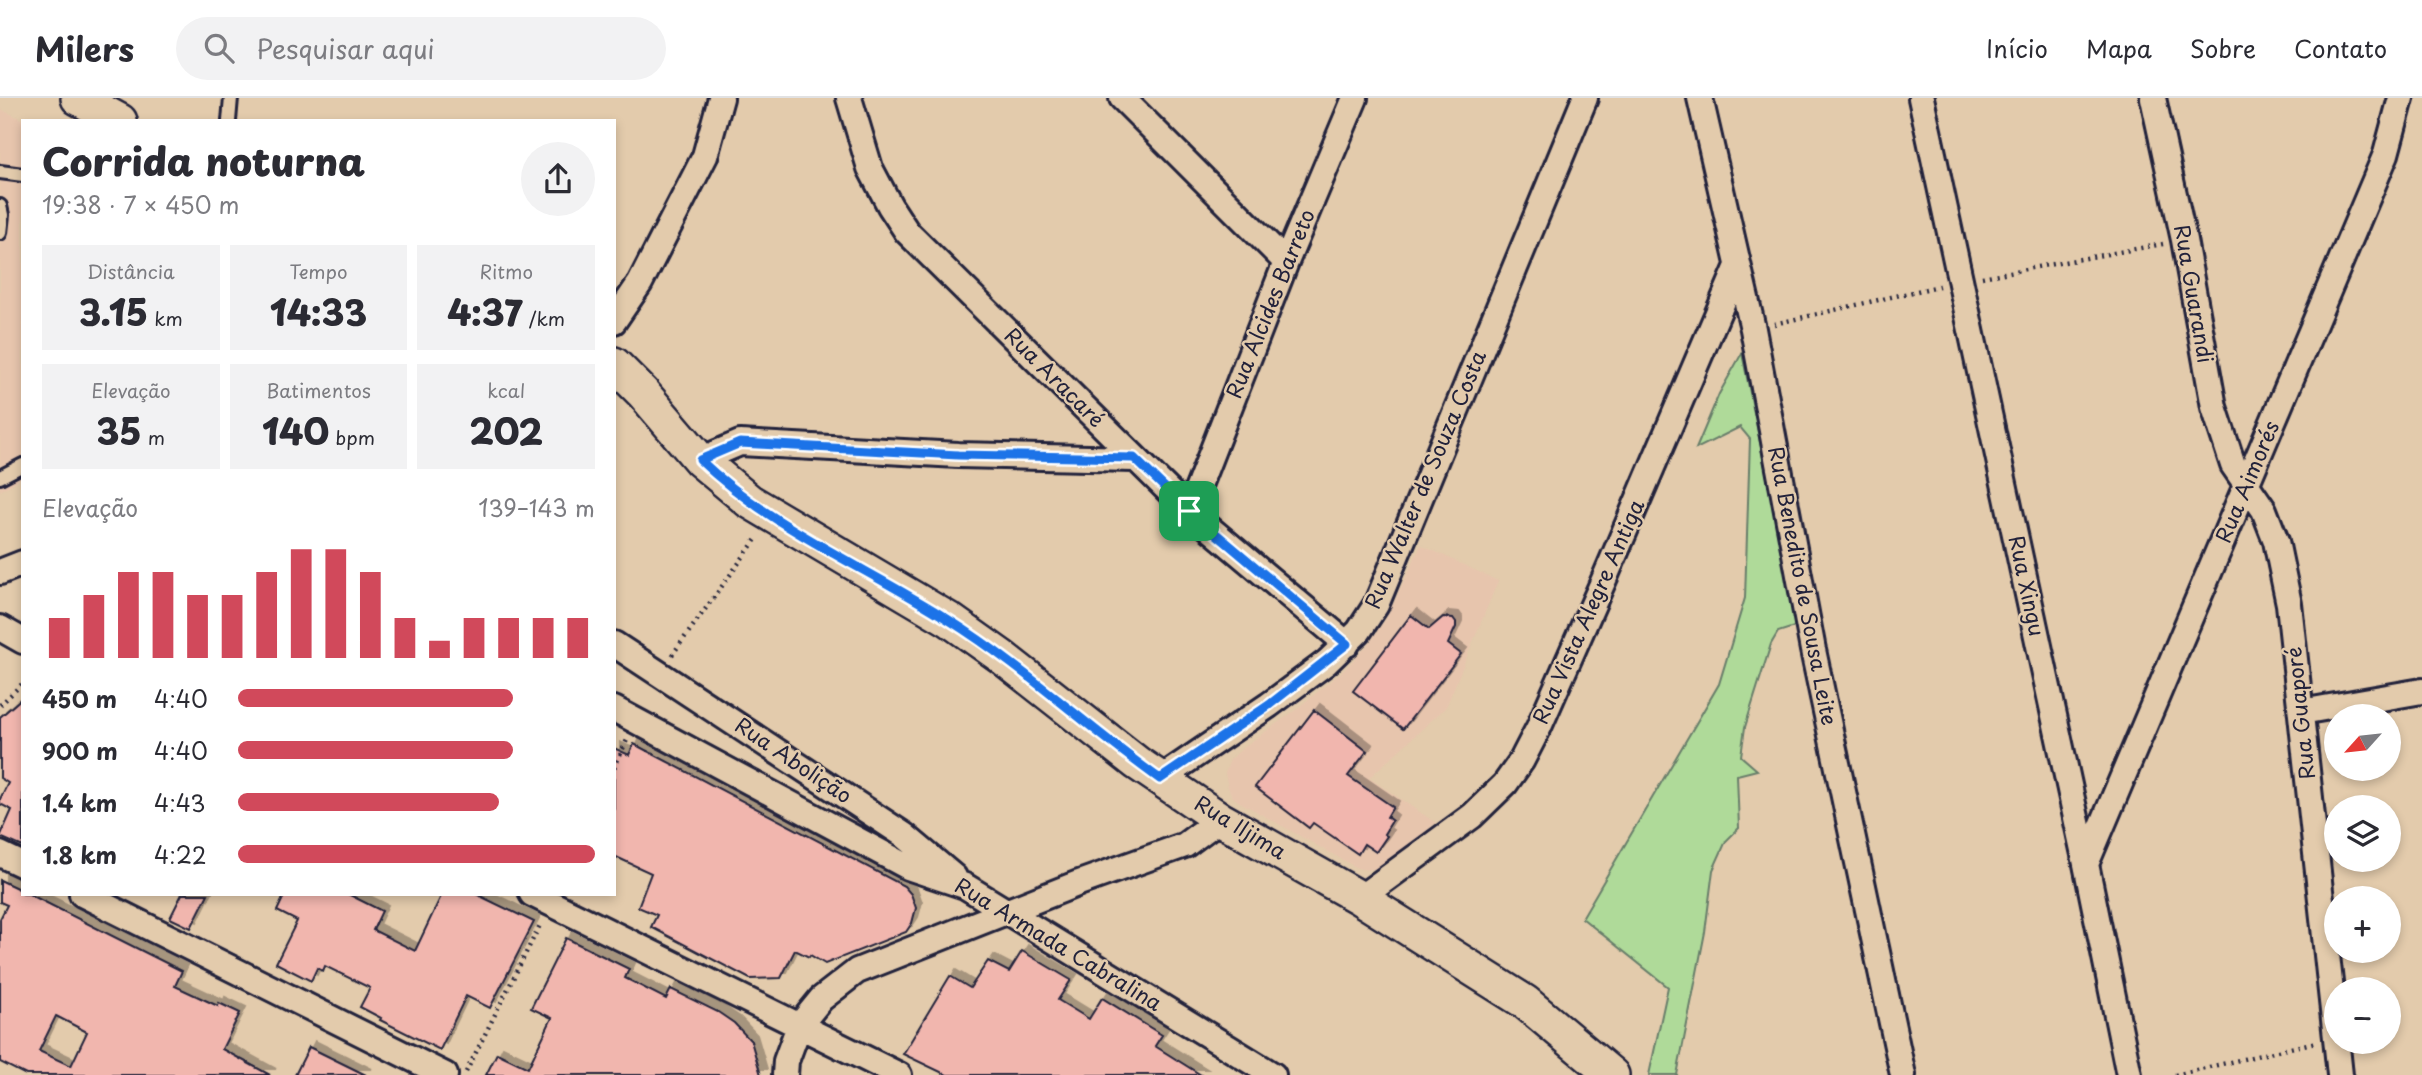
<!DOCTYPE html>
<html lang="pt">
<head>
<meta charset="utf-8">
<style>
  :root { --surface:#fff; --page:#f2f2f3; --text:#2b2b33; --muted:#7c7c81; --line:#e1e1e2; --accent:#d1495b }
  body { margin:0; font-family:"Playpen Sans",sans-serif; background:var(--page); color:var(--text); height:100vh; display:flex; flex-direction:column; font-size:26px; white-space:nowrap }
  * { box-sizing:border-box; margin:0 }
  p { font-size:23px; color:var(--muted) }
  .icon { flex:none; width:38px; height:38px; fill:none; stroke:currentColor; stroke-width:2; stroke-linecap:round; stroke-linejoin:round }
  .map { position:relative; flex:1; overflow:hidden }
  .details { position:absolute; left:21px; top:21px; width:595px; height:777px; display:flex; flex-direction:column; background:var(--surface); border-radius:0px; box-shadow:0 4px 10px #0003 }
  .details>* { flex:none }
  .needle { width:46px; rotate:243deg }
  .fabs { position:absolute; left:2324px; top:606px; display:grid; gap:14px }
  .fabs a { display:grid; place-items:center; width:77px; height:77px; border-radius:50%; background:var(--surface); box-shadow:0 4px 10px #0003; font-size:35px }
  .pin { position:absolute; display:grid; place-items:center; width:60px; height:60px; color:#fff; margin:-30px; border-radius:14px; box-shadow:0 4px 10px #0006 }
  .round { display:grid; place-items:center; flex:none; width:74px; height:74px; border-radius:37px; background:var(--page) }
  .overview { display:flex; align-items:center; justify-content:space-between; height:119px; padding:0 21px }
  h1 { font-size:38px; font-weight:800; line-height:52px }
  .stats { display:grid; grid-template-columns:repeat(3,1fr); gap:10px; height:119px; padding:7px 21px }
  .stats div { display:grid; align-content:center; border-radius:0px; background:var(--page); text-align:center }
  .stats b { font-size:35px; font-weight:800 }
  .stats small { font-size:19px; font-weight:400 }
  .stats p { font-size:19px }
  .chart { height:196px; padding:14px 21px }
  .chart p { display:flex; justify-content:space-between }
  .chart svg { width:100%; height:126px; margin-top:7px; stroke:var(--accent); stroke-width:6 }
  ul { padding:0 21px; list-style:none; font-size:23px }
  li { display:grid; grid-template-columns:112px 84px 1fr; align-items:center; height:52px }
  li i { height:18px; border-radius:9px; background:var(--accent) }
  header { display:flex; align-items:center; gap:42px; box-sizing:border-box; height:98px; padding:0 35px; background:var(--surface); border-bottom:2px solid var(--line) }
  header strong { font-size:33px }
  nav { display:flex; gap:38px; margin-inline-start:auto; font-size:24px }
  .search { width:490px; height:63px; background:var(--page); display:flex; align-items:center; gap:18px; box-sizing:border-box; padding:0 24px; border-radius:38px; color:var(--muted); font-size:26px }
  .map>svg:first-child { display:block }
  .built { fill:#e7c5ad }
  .green { fill:#afda99; stroke:#687e6a; stroke-width:2 }
  .building { fill:#f1b6ae; stroke:#22223b; stroke-width:2; fill-rule:evenodd; filter:url(#shadow) }
  .lines { fill:none; stroke-linecap:round; stroke-linejoin:round }
  .service-casing { stroke:#22223b; stroke-width:18 }
  .minor-casing { stroke:#22223b; stroke-width:30 }
  .secondary-casing { stroke:#22223b; stroke-width:38 }
  .path { stroke:#22223b; stroke-width:4.5; stroke-dasharray:2 5; stroke-linecap:butt }
  .service { stroke:#e3cbac; stroke-width:12 }
  .minor { stroke:#e3cbac; stroke-width:24 }
  .secondary { stroke:#e3cbac; stroke-width:33 }
  .route-casing { stroke:#fff; stroke-width:14 }
  .route { stroke:#1a73e8; stroke-width:9 }
  .labels { text-anchor:middle; stroke-width:5; stroke-linejoin:round; paint-order:stroke }
  .street-label { font-size:21px; fill:#22223b; stroke:#e3cbac }
</style>
</head>
<body>
<header>
<strong>Milers</strong>
<div class="search"><svg class="icon" aria-label="search" viewBox="0 0 24 24"><circle cx="10" cy="10" r="6"/><path d="M15 15l6 6"/></svg>Pesquisar aqui</div>
<nav><a>Início</a><a>Mapa</a><a>Sobre</a><a>Contato</a></nav>
</header>
<div class="map">
<svg width="2422" height="977" viewBox="0 0 2422 977">
  <defs>
    <filter id="shadow"><feDropShadow dx="6" dy="-6" stdDeviation="0" flood-color="#0004"/></filter>
  </defs>
  <rect width="100%" height="100%" fill="#e3cbac"/>
  <filter id="ink" filterUnits="userSpaceOnUse"><feTurbulence type="fractalNoise" baseFrequency=".0143" numOctaves="2"/><feDisplacementMap in="SourceGraphic" scale="14" xChannelSelector="R" yChannelSelector="G"/><feConvolveMatrix kernelMatrix="1 2 1 2 8 2 1 2 1" color-interpolation-filters="sRGB"/></filter>
  <g filter="url(#ink)">
    <path class="built" d="M0 11 26 23H23V379L0 393Z
      M1421 447 1498 483 1446 609 1369 680 1436 725 1379 770 1367 772 1357 770 1238 703 1232 698 1228 689 1225 675 1230 662 1245 648 1293 614 1344 572 1367 548 1387 519Z"/>
    <path class="green" d="M1742 255 1797 528 1778 534 1771 546 1745 629 1741 658 1757 672 1737 677 1739 730 1726 743 1713 772 1705 834 1677 977H1649L1668 889 1582 820 1719 586 1745 500 1750 341 1740 329 1696 351 1719 296Z"/>
    <path class="building" d="M1411 517 1429 531 1443 519 1453 520 1456 524V529L1448 546 1461 556 1403 631 1353 593Z
      M23 599V749L0 739 12 712 0 706V701L8 685 0 680V619Z
      M1314 612 1367 653 1348 678 1393 709 1387 719 1392 723 1384 736 1387 738 1376 754 1364 746 1358 756 1313 725 1309 730 1255 689Z
      M634 646 904 788 911 796 916 810 912 825 906 834 825 866 810 857 809 859 795 852 781 880 750 881 651 829 657 817 638 809 651 775 614 758V650L629 657Z
      M0 782 23 793V796H29L182 873 175 888 218 908 219 905 240 915 222 951 270 977H26L0 964V821L7 807 0 804ZM56 918 87 934 71 968 39 953Z
      M182 796H208L191 830 170 820Z
      M285 796H348L382 813 373 832 415 853 442 796H476L534 824 490 910 466 898 440 952 380 922 381 920 360 909 370 890 325 868 323 873 317 870 311 883 276 865 297 823 277 813Z
      M566 840 629 871 625 880 666 901 671 891 718 914 734 925 751 943 761 977H486L497 955 528 970 552 920 531 910Z
      M1022 853 1071 882 1058 902 1089 921 1102 900 1162 937 1155 948 1201 977H947L903 956 950 878 970 890 988 863 1009 874Z
      M309 949 366 977H295Z"/>
    <g class="lines">
      <defs>
        <path id="service" d="M229 23 231 0
          M0 74 23 77
          M0 108 2 117 0 135
          M0 379 23 367"/>
        <path id="minor" d="M849 0 870 70 890 108 907 134 1189 413 1347 546
          M1122 0 1286 164
          M1700 0 1753 231 1813 552 1903 977
          M1921 0 2086 766 2129 977
          M2153 0 2184 142 2214 309 2233 367 2264 412 2276 443 2289 506 2340 977
          M614 223 640 185 705 58 721 0
          M700 362 740 345 958 357 1134 361
          M1189 413 1286 164 1355 0
          M0 474 23 465
          M0 530 23 543
          M614 546 904 737 954 779
          M614 611 908 769 965 788 1273 977
          M2301 614 2422 593
          M1160 681 1269 607 1327 564 1359 533 1376 507 1585 0
          M0 756 23 767
          M2086 766 2386 56 2401 0
          M82 796 445 977
          M532 796 899 977
          M1360 800 1472 718 1505 686 1522 662 1539 629 1606 477 1738 168
          M785 977 786 963 799 928 821 901 857 873 1079 785 1185 747 1220 721"/>
        <path id="secondary" d="M78 0 120 23
          M614 266 643 295 700 362 749 403 950 522 1002 559 1137 665 1220 721 1360 800 1525 904 1612 977"/>
      </defs>
      <use href="#service" class="service-casing"/>
      <use href="#minor" class="minor-casing"/>
      <use href="#secondary" class="secondary-casing"/>
      <path class="path" d="M1982 179 2163 146
        M1774 226 1939 188
        M672 557 757 440
        M0 607 23 585
        M614 670 627 642
        M466 974 541 825
        M2175 977 2316 944"/>
      <use href="#service" class="service"/>
      <use href="#minor" class="minor"/>
      <use href="#secondary" class="secondary"/>
    </g>
  </g>
  <g class="lines" filter="url(#ink)">
    <defs>
      <path id="route" d="M740 345 958 357 1134 360 1189 413 1347 546 1269 607 1160 681C1088 630 1024 569 949 522 866 469 771 430 700 362Z"/>
    </defs>
    <use href="#route" class="route-casing"/>
    <use href="#route" class="route"/>
  </g>
  <g class="labels">
    <g class="street-label">
      <text transform="translate(2193 196) rotate(80)" y="7">Rua Guarandi</text>
      <text transform="translate(1271 206) rotate(-68)" y="7">Rua Alcides Barreto</text>
      <text transform="translate(1054 280) rotate(45)" y="7">Rua Aracaré</text>
      <text transform="translate(1426 382) rotate(-67)" y="7">Rua Walter de Souza Costa</text>
      <text transform="translate(2248 384) rotate(-67)" y="7">Rua Aimorés</text>
      <text transform="translate(1802 488) rotate(79)" y="7">Rua Benedito de Sousa Leite</text>
      <text transform="translate(2026 488) rotate(78)" y="7">Rua Xingu</text>
      <text transform="translate(1589 514) rotate(-66)" y="7">Rua Vista Alegre Antiga</text>
      <text transform="translate(2301 615) rotate(-96)" y="7">Rua Guaporé</text>
      <text transform="translate(793 663) rotate(34)" y="7">Rua Abolição</text>
      <text transform="translate(1240 730) rotate(31)" y="7">Rua Iljima</text>
      <text transform="translate(1058 847) rotate(31)" y="7">Rua Armada Cabralina</text>
    </g>
  </g>
</svg>
<div class="fabs">
<a><svg class="needle" viewBox="-14 -14 28 28"><path d="M0-13l5 13h-10z" fill="#e53935"/><path d="M0 13l5-13h-10z" fill="#7c7c81"/></svg></a>
<a><svg class="icon" aria-label="layers" viewBox="0 0 24 24"><path d="M12 4l9 5-9 5-9-5zM3 14l9 5 9-5"/></svg></a>
<a>+</a>
<a>−</a>
</div>
<div class="pin" style="left:1189px;top:413px;background:#1e9e55"><svg class="icon" aria-label="arrive" viewBox="0 0 24 24"><path d="M6 21V4h12l-3 4 3 4H6"/></svg></div>
<section class="details">
<div class="overview"><div><h1>Corrida noturna</h1><p>19:38 · 7 × 450 m</p></div><a class="round"><svg class="icon" aria-label="share" viewBox="0 0 24 24"><path d="M12 15V3M7 8l5-5 5 5M5 13v7h14v-7"/></svg></a></div>
<div class="stats">
<div><p>Distância</p><b>3.15<small> km</small></b></div>
<div><p>Tempo</p><b>14:33</b></div>
<div><p>Ritmo</p><b>4:37<small> /km</small></b></div>
</div>
<div class="stats">
<div><p>Elevação</p><b>35<small> m</small></b></div>
<div><p>Batimentos</p><b>140<small> bpm</small></b></div>
<div><p>kcal</p><b>202</b></div>
</div>
<div class="chart"><p><span>Elevação</span>139–143 m</p>
<svg viewBox="0 0 160 44" preserveAspectRatio="none"><path d="M5 44V30M15 44V22M25 44V14M35 44V14M45 44V22M55 44V22M65 44V14M75 44V6M85 44V6M95 44V14M105 44V30M115 44V38M125 44V30M135 44V30M145 44V30M155 44V30"/></svg>
</div>
<ul>
<li><b>450 m</b>4:40<i style="width:77%"></i></li>
<li><b>900 m</b>4:40<i style="width:77%"></i></li>
<li><b>1.4 km</b>4:43<i style="width:73%"></i></li>
<li><b>1.8 km</b>4:22<i style="width:100%"></i></li>
</ul>
</section>
</div>
</body>
</html>
